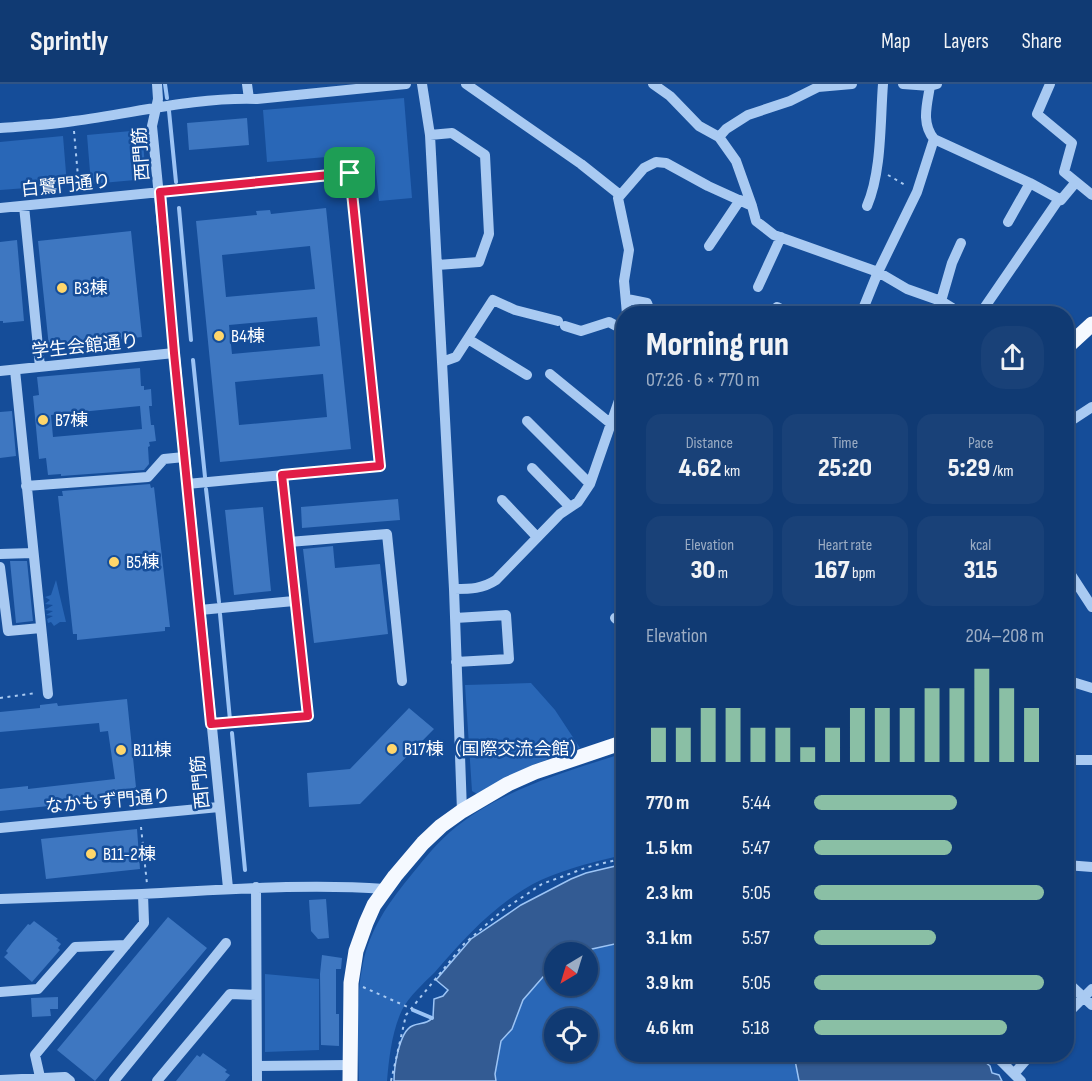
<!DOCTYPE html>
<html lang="en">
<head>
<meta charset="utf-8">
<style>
  :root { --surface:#103a73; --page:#194178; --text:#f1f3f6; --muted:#9cadc4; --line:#305485; --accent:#8abfa5 }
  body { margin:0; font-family:"Sofia Sans Condensed","Noto Sans JP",sans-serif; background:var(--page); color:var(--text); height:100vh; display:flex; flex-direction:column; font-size:22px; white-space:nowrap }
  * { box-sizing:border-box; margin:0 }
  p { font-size:20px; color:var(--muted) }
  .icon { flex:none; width:33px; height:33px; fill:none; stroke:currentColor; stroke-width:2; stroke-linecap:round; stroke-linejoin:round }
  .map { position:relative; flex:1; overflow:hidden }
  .details { position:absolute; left:616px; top:222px; width:458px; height:756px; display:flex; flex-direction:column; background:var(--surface); border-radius:24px; box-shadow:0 2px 4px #0004,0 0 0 2px var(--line) }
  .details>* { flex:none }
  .needle { width:39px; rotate:218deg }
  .controls { position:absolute; left:544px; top:858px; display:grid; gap:12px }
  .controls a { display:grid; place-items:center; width:54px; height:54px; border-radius:50%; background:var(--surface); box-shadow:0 2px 4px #0004,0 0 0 2px var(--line); font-size:30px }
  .pin { position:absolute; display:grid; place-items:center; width:51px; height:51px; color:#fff; margin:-26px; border-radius:12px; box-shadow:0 3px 9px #0006 }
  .round { display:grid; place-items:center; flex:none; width:63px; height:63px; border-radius:24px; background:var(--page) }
  .overview { display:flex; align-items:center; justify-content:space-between; height:102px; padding:0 30px }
  h1 { font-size:33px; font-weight:800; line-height:45px }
  .figures { display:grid; grid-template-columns:repeat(3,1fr); gap:9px; height:102px; padding:6px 30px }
  .figures div { display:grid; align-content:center; border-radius:15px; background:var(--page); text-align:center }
  .figures b { font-size:26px; font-weight:800 }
  .figures small { font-size:16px; font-weight:400 }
  .figures p { font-size:16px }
  .chart { height:168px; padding:12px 30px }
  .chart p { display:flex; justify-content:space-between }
  .chart svg { width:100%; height:108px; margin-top:6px; stroke:var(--accent); stroke-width:6 }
  ul { padding:0 30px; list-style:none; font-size:20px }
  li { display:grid; grid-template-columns:96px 72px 1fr; align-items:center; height:45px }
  li i { height:15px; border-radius:8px; background:var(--accent) }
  header { display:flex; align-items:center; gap:36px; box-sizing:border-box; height:84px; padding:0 30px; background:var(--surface); border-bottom:2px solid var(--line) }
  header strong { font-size:28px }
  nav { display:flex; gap:33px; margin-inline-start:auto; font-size:21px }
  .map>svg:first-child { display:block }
  .green { fill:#2967b7; fill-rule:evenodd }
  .water { fill:#335b93; stroke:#9cc4f5; stroke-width:1.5 }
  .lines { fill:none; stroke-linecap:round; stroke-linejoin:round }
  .stream { stroke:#9cc4f5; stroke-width:4 }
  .building { fill:#3e77c1; fill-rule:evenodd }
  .path { stroke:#a9caf2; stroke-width:2; stroke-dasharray:3 4.5; stroke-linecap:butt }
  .minor { stroke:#a9caf2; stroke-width:10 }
  .major { stroke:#f5f9ff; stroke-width:15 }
  .route-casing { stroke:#fff; stroke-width:12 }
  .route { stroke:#e11d48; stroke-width:8 }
  .poi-dot { fill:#ffd66b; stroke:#154d99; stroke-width:2 }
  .labels { text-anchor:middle; stroke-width:5; stroke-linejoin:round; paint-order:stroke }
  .street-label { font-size:18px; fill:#fff; stroke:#154d99 }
  .poi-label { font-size:18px; fill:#fff; stroke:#154d99; text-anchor:start }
</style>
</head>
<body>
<header>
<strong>Sprintly</strong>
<nav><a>Map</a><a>Layers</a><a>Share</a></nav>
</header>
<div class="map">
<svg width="1092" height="997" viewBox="0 0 1092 997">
  <rect width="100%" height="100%" fill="#154d99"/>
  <path class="green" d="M404 14 412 114 379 117 374 69 267 78 263 26Z
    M142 46 146 95 91 100 87 51Z
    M63 52 67 101 0 106V58Z
    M56 496 66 538H60L54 542 51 538 48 539 47 535 53 532 46 531 53 527 45 526 53 521 45 520 50 516 45 513 51 511Z
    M531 599 555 626 580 664 535 680 477 710 472 707 465 601Z
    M624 669V771C596 777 568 784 541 796 499 816 465 853 435 888 424 899 409 912 402 926 392 947 389 974 387 997H359C358 958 355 917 363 879 370 846 387 821 408 795 421 779 434 762 450 748 499 706 565 688 624 669Z
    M624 858V970L794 971 799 997H496L495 990 501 957 512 945 523 916 549 886 555 883V902H588V868H584L592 865ZM555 934H588V968H555Z
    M265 890 319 895V966L265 968Z"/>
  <path class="water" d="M624 780V858L592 865 584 868H555V883L549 886 523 916 512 945 501 957 495 990 496 997H394C394 984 399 948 412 942 420 938 427 941 433 933L434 915 443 912 448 906 436 896 471 855 521 821 571 795 586 789Z
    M794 971H976L990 982 992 989 999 991 1002 997H799Z"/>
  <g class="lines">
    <path class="stream" d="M165 0 167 14
      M169 27 176 98
      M179 124 191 256
      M193 276 205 393
      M206 405 219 518
      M220 530 230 636
      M232 649 245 786
      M413 926 432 934"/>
  </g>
  <path class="building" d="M247 34 249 61 189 66 187 39Z
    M326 124 351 365 220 378 196 137 257 131 256 127 270 126 271 130ZM310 162 315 205 226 213 222 171ZM317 233 320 262 232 270 229 241ZM323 290 327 333 239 341 235 298Z
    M131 147 142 253 49 263 38 157Z
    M17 156 24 237 3 239V237H0V158Z
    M140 284 141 302H144V306L151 305 152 322H149L151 341H154L156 357 149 358 150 362 148 363 149 380 144 386 61 392V390L48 391 46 374 39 375 33 312 39 311 37 293ZM140 322 142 345 53 353 51 331Z
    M12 327 16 372 0 374V328Z
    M150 400 151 404 154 403 170 543H165V547L77 556V550H73L58 412H63L62 407Z
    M398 415 400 436 302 444 301 423Z
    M263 423 271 507 234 511 225 426Z
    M333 462 335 484 380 480 388 550 314 559 303 465Z
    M10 477H27L33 537 16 539Z
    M127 615 137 713 0 727V705L28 702V705L115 695 108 647 100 648 99 639 0 648V628L40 624V621L57 619 58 622Z
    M409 624 434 645 360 720 309 723 307 689 350 685Z
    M137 745 140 785 46 795 41 755Z
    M326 815 329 854 318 855 311 847 309 816Z
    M168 833 207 864 95 997 57 966Z
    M34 837 58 855 56 856 61 860 58 864 60 866 32 898 4 873 8 869 6 867 12 859 28 840 30 841Z
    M322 871 342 874 341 885H336V930H339V962L321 961 320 890Z
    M58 913V925H50L51 932 32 933 31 914Z
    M203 969 227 986 225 988 230 991 225 997H176L197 971 200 973Z"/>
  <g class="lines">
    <path class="path" d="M74 47 79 104
      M888 91 907 102
      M0 614 36 609
      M141 743 147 800
      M363 903 410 924
      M391 997 406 931 464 860 503 826 542 800 588 783 624 774"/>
    <path class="minor" d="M157 0 158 15 152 42 228 804
      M247 0 249 15
      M422 0 430 51 454 505 462 727
      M466 0 581 80 620 111
      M653 0 670 12 699 42 719 53 736 77 752 122
      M903 0 930 2 937 0
      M1050 0 1037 30 1072 59 1064 88 1092 111
      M930 2C927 21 921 39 934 55L1030 99 1061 116 1076 98
      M0 44C25 42 49 41 74 37 135 29 196 13 257 15L406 0
      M430 51 452 49 485 71 489 150 479 178 437 181
      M719 53 726 45 748 31 790 17 818 3 852 0
      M24 122 40 283
      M867 122C882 87 880 38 883 0
      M0 124 350 89 380 382 187 400
      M1008 138 1030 99
      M709 162 740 116
      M758 203 781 153
      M627 215 647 219 651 230
      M941 217 952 179 961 159
      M777 223 791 230
      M627 230 624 197 629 166 618 114 644 84 656 78 666 79 708 102 752 122 756 137 774 151 878 188 907 205 941 217 962 230
      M861 230 878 188 917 108 934 55
      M980 230 1059 115
      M565 242 581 247 609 238 624 246
      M468 255 527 291
      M442 278 456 273 493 216 515 226 558 237
      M15 286 48 610
      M0 287 174 269
      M550 290 610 339
      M527 337 590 400
      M1066 340 1092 323
      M532 384 570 423
      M26 402 148 393 164 375 184 373
      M502 416 537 453
      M289 458 387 450 402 597
      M0 470 33 469
      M0 483 8 547 41 544
      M1066 483 1092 523
      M454 505C471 505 482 505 496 496L560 430 578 418 590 400 623 305 624 288
      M200 526 294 517
      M455 534 506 531 509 575 456 578
      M615 534 624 541
      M1066 596 1092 604
      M211 640 308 632 282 391
      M1066 676H1092
      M0 744 219 723
      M1066 781 1092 783
      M256 803 257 997
      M0 815C47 813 95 812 142 810 223 806 304 799 385 805
      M1066 897 1092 921
      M0 908 38 905 75 863 126 861
      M1066 931 1092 905
      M994 970 1021 997
      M257 982 350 981
      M1014 990 1031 970
      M40 993 35 971 144 839 143 810
      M0 996 65 993 70 997
      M114 997 226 859
      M157 997 230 910 256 911"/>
    <path class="major" d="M1066 264 1092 240
      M350 997 351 899 356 867 366 839 374 821 395 792 423 759 441 742 462 727 508 700 535 688 624 658"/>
  </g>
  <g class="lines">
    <defs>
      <path id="route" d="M350 89 380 382 282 391 308 632 211 640 174 269 160 108Z"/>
    </defs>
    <use href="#route" class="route-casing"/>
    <use href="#route" class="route"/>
  </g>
  <g class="poi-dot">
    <circle cx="62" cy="204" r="6"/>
    <circle cx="219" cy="252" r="6"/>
    <circle cx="43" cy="336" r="6"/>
    <circle cx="114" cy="478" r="6"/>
    <circle cx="392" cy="665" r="6"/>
    <circle cx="121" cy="666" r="6"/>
    <circle cx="91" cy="770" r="6"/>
  </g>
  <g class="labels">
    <g class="street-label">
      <text transform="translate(141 70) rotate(-94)" y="6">西門筋</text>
      <text transform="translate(66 101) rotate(-6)" y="6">白鷺門通り</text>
      <text transform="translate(85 262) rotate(-6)" y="6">学生会館通り</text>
      <text transform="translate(200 698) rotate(-96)" y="6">西門筋</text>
      <text transform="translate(108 717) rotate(-5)" y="6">なかもず門通り</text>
    </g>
    <g class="poi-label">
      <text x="74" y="210">B3棟</text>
      <text x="231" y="258">B4棟</text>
      <text x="55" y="342">B7棟</text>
      <text x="126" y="484">B5棟</text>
      <text x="404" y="671">B17棟（国際交流会館）</text>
      <text x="133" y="672">B11棟</text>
      <text x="103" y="776">B11-2棟</text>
    </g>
  </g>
</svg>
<div class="controls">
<a><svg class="needle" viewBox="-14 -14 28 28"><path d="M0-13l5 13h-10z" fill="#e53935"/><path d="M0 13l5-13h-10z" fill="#9cadc4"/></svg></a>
<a><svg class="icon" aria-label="locate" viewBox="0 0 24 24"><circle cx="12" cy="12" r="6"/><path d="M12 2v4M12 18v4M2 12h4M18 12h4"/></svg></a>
</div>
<div class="pin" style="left:350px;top:89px;background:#1e9e55"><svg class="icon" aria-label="arrive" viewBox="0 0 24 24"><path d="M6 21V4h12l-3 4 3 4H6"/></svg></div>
<section class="details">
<div class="overview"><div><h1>Morning run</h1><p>07:26 · 6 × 770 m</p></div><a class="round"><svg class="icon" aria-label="share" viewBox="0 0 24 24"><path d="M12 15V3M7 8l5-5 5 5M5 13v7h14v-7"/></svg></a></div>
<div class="figures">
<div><p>Distance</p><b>4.62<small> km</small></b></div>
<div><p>Time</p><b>25:20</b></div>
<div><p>Pace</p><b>5:29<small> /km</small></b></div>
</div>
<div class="figures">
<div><p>Elevation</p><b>30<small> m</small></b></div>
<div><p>Heart rate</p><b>167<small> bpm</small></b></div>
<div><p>kcal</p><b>315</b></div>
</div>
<div class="chart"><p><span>Elevation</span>204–208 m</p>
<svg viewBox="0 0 160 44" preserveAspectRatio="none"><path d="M5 44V30M15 44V30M25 44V22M35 44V22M45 44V30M55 44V30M65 44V38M75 44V30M85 44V22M95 44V22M105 44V22M115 44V14M125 44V14M135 44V6M145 44V14M155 44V22"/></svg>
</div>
<ul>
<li><b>770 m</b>5:44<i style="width:62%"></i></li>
<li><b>1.5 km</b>5:47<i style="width:60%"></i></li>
<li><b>2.3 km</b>5:05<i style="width:100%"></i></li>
<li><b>3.1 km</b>5:57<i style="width:53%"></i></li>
<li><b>3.9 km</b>5:05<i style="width:100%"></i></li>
<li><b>4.6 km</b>5:18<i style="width:84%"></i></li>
</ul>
</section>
</div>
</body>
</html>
